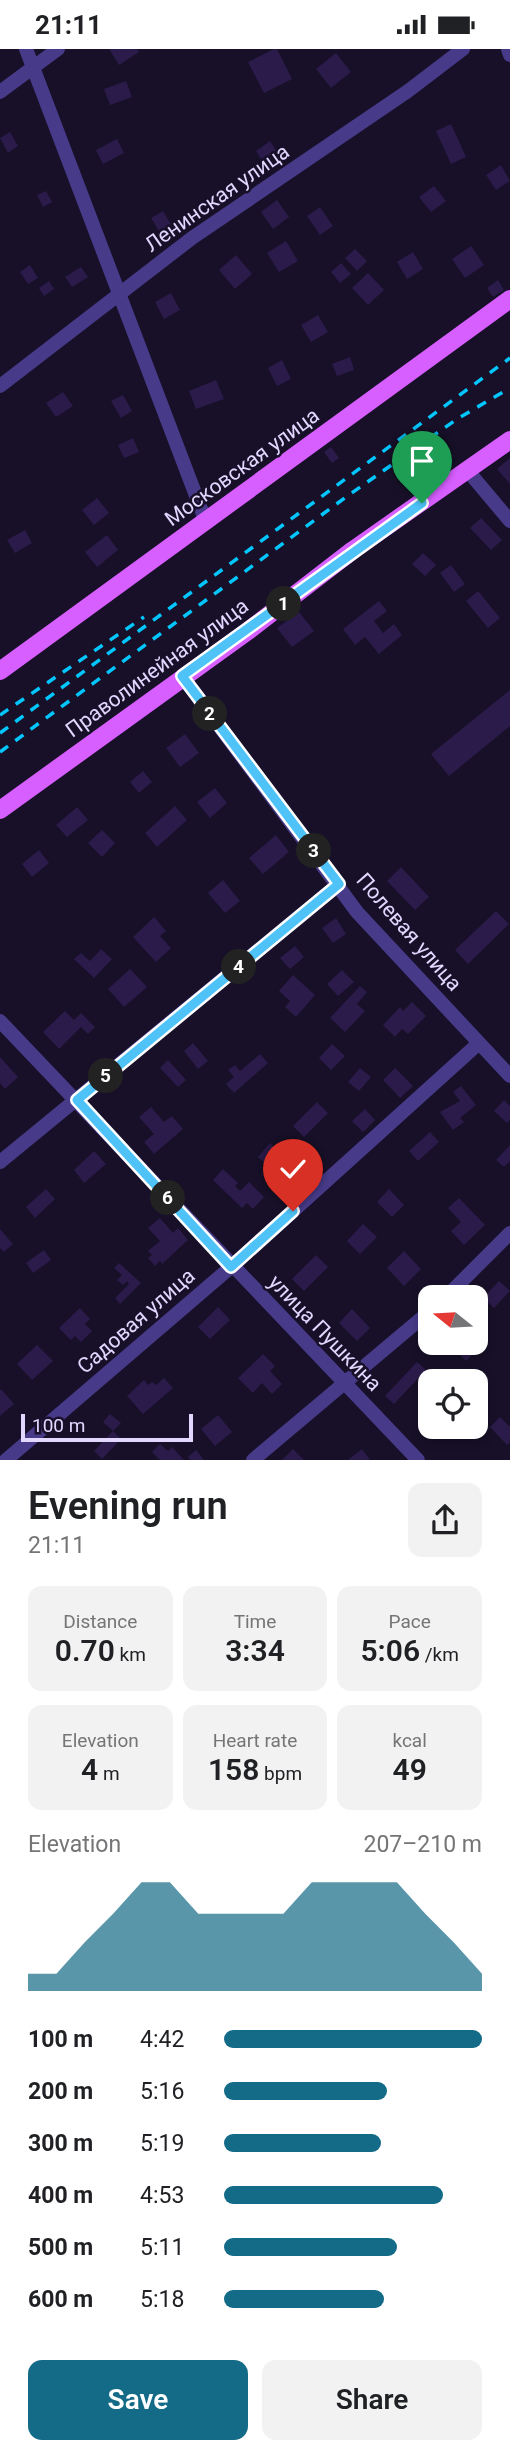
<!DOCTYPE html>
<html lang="en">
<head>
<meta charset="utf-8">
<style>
  :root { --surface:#fff; --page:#f2f2f2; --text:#202124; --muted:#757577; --accent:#136b87 }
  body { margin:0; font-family:Roboto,sans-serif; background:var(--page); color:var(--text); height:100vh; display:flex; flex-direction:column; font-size:26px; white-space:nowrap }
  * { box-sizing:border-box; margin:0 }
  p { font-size:23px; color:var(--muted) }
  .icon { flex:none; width:38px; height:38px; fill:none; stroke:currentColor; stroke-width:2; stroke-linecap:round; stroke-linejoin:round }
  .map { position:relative; height:1411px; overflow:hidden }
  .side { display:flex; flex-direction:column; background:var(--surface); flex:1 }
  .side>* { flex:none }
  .needle { width:46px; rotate:288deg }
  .controls { position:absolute; left:418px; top:1236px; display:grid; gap:14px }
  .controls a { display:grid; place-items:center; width:70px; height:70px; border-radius:14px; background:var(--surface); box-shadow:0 4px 10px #0003; font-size:35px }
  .scale { position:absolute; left:21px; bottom:18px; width:172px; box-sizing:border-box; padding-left:7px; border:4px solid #e1d7ff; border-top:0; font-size:19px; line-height:24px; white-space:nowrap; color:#e1d7ff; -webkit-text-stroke:5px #171028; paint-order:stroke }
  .pin { position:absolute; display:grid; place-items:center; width:60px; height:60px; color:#fff; margin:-72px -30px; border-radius:50% 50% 50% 0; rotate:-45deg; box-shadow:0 0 7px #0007 }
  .pin .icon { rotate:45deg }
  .km { position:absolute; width:35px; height:35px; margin:-18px; border-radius:50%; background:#222; color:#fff; font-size:19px; line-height:35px; text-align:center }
  .round { display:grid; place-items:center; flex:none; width:74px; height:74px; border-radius:14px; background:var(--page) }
  .headline { display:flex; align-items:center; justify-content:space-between; height:119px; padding:0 28px }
  h1 { font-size:38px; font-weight:600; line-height:52px }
  .metrics { display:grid; grid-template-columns:repeat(3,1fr); gap:10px; height:119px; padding:7px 28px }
  .metrics div { display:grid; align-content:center; border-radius:14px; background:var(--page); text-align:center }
  .metrics b { font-size:30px; font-weight:600 }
  .metrics small { font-size:19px; font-weight:400 }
  .metrics p { font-size:19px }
  .chart { height:196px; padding:14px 28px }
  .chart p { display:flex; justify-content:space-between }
  .chart svg { width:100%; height:126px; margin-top:7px; fill:var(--accent); opacity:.7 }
  .action { display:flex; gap:14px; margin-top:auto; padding:14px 28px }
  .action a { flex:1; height:80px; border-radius:14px; background:var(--accent); color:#fff; font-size:28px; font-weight:600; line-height:80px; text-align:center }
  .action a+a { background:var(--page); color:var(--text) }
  ul { padding:0 28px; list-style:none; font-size:23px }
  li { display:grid; grid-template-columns:112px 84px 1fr; align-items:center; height:52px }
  li i { height:18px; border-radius:9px; background:var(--accent) }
  .status { display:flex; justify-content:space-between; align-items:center; height:49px; padding:0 35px; background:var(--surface); direction:ltr }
  .status svg { height:19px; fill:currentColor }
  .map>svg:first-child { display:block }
  .building { fill:#2b1b4a }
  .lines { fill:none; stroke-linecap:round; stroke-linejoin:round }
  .minor { stroke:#473a88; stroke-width:14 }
  .major { stroke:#d75eff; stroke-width:18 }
  .rail { stroke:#03c6ff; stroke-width:3.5; stroke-dasharray:10 9; stroke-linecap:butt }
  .route-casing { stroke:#fff; stroke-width:14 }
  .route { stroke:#4fc3f7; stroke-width:9 }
  .labels { text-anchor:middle; stroke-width:5; stroke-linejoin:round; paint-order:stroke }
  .street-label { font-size:21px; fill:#e1d7ff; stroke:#171028 }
</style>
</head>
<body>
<div class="status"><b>21:11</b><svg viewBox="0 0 49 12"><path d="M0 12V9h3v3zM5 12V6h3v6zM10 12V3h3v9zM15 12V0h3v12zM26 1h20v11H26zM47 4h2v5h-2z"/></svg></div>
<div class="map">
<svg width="510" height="1411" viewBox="0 0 510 1411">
  <rect width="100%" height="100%" fill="#171028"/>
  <path class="building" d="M109 0H137L139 3 119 16Z
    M274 0H277L292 30 264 44 248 13Z
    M336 4 351 23 331 39 316 20Z
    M126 32 132 48 110 56 104 40Z
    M451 75 466 108 451 115 436 82Z
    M10 83 18 97 8 104 0 89Z
    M117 90 124 104 103 115 96 101Z
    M270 92 280 108 266 118 256 102Z
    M501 116 510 132 496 141 486 126Z
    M434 137 446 152 431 163 419 148Z
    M46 142 52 153 43 158 37 146Z
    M277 151 289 168 273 180 261 163Z
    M320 158 333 177 320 186 307 167Z
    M163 162 175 182 163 189 151 169Z
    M286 192 298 212 279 223 267 204Z
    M471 197 484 216 465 229 452 210Z
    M355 200 367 212 357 222 345 209Z
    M413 203 423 220 407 230 397 213Z
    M236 206 252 225 235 240 219 221Z
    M341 214 351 225 340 234 331 223Z
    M30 216 38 229 28 235 20 223Z
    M81 218 88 228 72 238 65 228Z
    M368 224 384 241 368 256 352 239Z
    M498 231 504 241 493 248 487 239Z
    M49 232 54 240 44 247 39 239Z
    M171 244 180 261 164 270 155 253Z
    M318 266 328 283 311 293 301 276Z
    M350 308 354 321 337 327 332 315Z
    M282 311 291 330 277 337 268 319Z
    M216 331 224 350 196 360 189 342Z
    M63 343 73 357 56 368 46 354Z
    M123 346 132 362 121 369 111 352Z
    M133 389 139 403 124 409 118 396Z
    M331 398 339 409 332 414 324 403Z
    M510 409V435L497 420Z
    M97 449 109 464 94 476 82 461Z
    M481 469 502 491 491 501 470 479Z
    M25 481 32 494 15 504 7 491Z
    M107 486 118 501 97 518 85 503Z
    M423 504 436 516 425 527 412 515Z
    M451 516 465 535 454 543 440 524Z
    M478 542 500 569 488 579 466 552Z
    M379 552 387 562 374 572 383 584 394 575 402 586 379 605 365 588 355 596 343 580Z
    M299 563 314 582 292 598 277 579Z
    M510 641V677L449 727 431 705Z
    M185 685 199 704 180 718 166 699Z
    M143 722 152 733 139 744 130 733Z
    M215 739 227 754 210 769 197 753Z
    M175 757 187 771 157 798 145 784Z
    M77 758 88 771 67 788 56 776Z
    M102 781 115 794 102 808 88 794Z
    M276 786 289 803 263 825 249 809Z
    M39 801 49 814 32 828 22 815Z
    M401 818 429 848 415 861 387 832Z
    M223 831 240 852 225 864 208 844Z
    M496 862 509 875 468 915 455 901Z
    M154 868 166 882 160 887 171 899 156 913 133 888Z
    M336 869 346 885 333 894 322 879Z
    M295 897 304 908 290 920 280 909Z
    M101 900 112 910 94 929 74 910 81 904 90 912Z
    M130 920 147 938 124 958 108 940Z
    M342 921 354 933 338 947 327 935Z
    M293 926 315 946 296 968 285 958 290 952 279 942Z
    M360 937 367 943 357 955 365 962 345 983 330 969Z
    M412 953 426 967 408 985 402 980 395 988 383 976 400 958 403 962Z
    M65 962 74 971 81 964 95 978 88 985 81 978 59 1000 43 983Z
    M193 994 208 1012 198 1020 184 1002Z
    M332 995 345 1007 331 1021 319 1009Z
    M260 1005 268 1014 234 1044 226 1035 234 1028 228 1021 235 1016 240 1022Z
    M0 1008 18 1028 5 1040 0 1034Z
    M168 1011 186 1031 178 1038 160 1019Z
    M360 1019 371 1028 359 1042 348 1033Z
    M395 1019 413 1037 400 1049 383 1031Z
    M461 1037 476 1056 460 1069 464 1073 453 1081 440 1063 460 1052 453 1043Z
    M504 1051 510 1057V1070L507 1074 494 1062Z
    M317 1053 328 1064 304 1088 293 1077Z
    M151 1058 164 1073 172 1067 183 1080 154 1105 144 1093 154 1085 139 1068Z
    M365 1060 375 1071 363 1083 352 1072Z
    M430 1083 439 1093 418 1112 409 1102Z
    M270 1094 281 1105 269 1118 258 1108Z
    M510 1096V1112L504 1118 496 1111Z
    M94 1102 106 1115 84 1134 74 1121Z
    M223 1120 238 1134 235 1137 240 1142 249 1133 264 1148 253 1160 247 1154 242 1159 213 1131Z
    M46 1140 55 1150 35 1169 26 1158Z
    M389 1140 404 1156 392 1168 377 1153Z
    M459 1149 485 1176 464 1196 451 1182 461 1173 448 1159Z
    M160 1169 173 1184 178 1179 188 1191 162 1215 160 1212 155 1217 148 1209 152 1206 148 1202 160 1192 148 1179Z
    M363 1175 377 1188 360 1205 347 1192Z
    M0 1180 13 1195 4 1203 0 1199Z
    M44 1201 51 1211 33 1224 26 1214Z
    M404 1202 421 1220 404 1237 387 1219Z
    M316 1206 328 1218 304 1242 292 1230Z
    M119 1214 141 1234 120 1255 115 1249 129 1235 127 1232 123 1236 117 1231 122 1226 114 1219Z
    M499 1232 510 1242 494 1259 483 1249Z
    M218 1258 230 1271 210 1290 198 1278Z
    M80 1259 90 1270 85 1275 92 1282 81 1293 75 1287 71 1291 59 1279Z
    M352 1260 370 1279 357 1292 339 1274Z
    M447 1293H473L479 1299 466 1312Z
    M37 1296 53 1312 32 1331 17 1315Z
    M263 1305 275 1317 270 1322 282 1335 272 1345 262 1334 253 1344 238 1329Z
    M417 1313 426 1321 394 1355 385 1347Z
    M164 1329 173 1339 143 1365 127 1347 144 1331 148 1336 152 1333 156 1336Z
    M1 1340 14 1355 0 1367V1341Z
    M110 1365 121 1374 113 1382 103 1373Z
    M218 1366 232 1383 215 1397 201 1380Z
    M500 1368 510 1378V1393L507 1396 490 1378Z
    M113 1382 121 1390 102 1410 94 1402Z
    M160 1395 168 1402 172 1398 184 1411H160L152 1403Z
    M293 1400 304 1411H282Z
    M362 1400 370 1411H348Z
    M196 1401 204 1411H190L188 1408Z"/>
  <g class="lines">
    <path class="minor" d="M26 0 206 473
      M508 0 510 6
      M0 43 58 0
      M0 337 192 189 408 42 463 0
      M468 422 510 472
      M182 627 357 863 510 1027
      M0 972 418 1411
      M0 1113 339 835
      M446 1248 510 1184
      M6 1411 231 1218 479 994
      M253 1411 430 1262"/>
    <path class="major" d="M0 622 510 250
      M0 761 248 582 353 501 510 391"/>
    <path class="rail" d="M0 666 144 568
      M0 684 510 309
      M0 703 346 448 457 370 510 339"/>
  </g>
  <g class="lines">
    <defs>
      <path id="route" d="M293 1162 231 1218 77 1051 339 835 182 627 422 454"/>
    </defs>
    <use href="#route" class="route-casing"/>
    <use href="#route" class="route"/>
  </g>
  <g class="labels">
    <g class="street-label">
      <text transform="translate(217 149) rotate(-35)" y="7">Ленинская улица</text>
      <text transform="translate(242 418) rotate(-36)" y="7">Московская улица</text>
      <text transform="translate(157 619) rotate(-36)" y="7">Праволинейная улица</text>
      <text transform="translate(409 883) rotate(49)" y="7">Полевая улица</text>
      <text transform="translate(136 1272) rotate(-41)" y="7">Садовая улица</text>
      <text transform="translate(325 1284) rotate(46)" y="7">улица Пушкина</text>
    </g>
  </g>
</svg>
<div class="controls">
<a><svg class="needle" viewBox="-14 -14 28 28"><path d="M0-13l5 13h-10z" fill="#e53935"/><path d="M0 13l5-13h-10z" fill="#757577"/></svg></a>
<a><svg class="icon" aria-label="locate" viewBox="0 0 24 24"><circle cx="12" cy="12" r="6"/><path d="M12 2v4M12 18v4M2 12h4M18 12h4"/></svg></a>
</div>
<div class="scale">100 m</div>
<div class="pin" style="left:422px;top:454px;background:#1e9e55"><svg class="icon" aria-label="arrive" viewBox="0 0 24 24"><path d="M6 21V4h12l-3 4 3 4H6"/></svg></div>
<div class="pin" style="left:293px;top:1162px;background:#d93025"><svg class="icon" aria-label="check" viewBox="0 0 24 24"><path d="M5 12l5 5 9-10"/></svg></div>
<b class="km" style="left:284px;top:555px">1</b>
<b class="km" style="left:210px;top:665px">2</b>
<b class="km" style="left:314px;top:802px">3</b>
<b class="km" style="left:239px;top:918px">4</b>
<b class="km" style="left:106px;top:1027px">5</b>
<b class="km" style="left:168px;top:1149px">6</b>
</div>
<section class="side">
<div class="headline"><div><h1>Evening run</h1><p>21:11</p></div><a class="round"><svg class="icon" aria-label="share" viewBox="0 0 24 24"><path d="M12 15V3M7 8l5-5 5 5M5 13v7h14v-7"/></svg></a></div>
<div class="metrics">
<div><p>Distance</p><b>0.70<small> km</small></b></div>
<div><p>Time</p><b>3:34</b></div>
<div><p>Pace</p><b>5:06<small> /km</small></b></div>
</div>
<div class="metrics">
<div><p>Elevation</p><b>4<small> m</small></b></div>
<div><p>Heart rate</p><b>158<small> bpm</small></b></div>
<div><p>kcal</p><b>49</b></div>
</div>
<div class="chart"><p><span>Elevation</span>207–210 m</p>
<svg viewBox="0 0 160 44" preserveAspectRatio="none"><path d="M0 44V38L10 38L20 27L30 17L40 6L50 6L60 17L70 17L80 17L90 17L100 6L110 6L120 6L130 6L140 17L150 27L160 38V44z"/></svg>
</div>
<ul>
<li><b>100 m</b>4:42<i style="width:100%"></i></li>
<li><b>200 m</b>5:16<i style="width:63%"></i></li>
<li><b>300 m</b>5:19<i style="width:61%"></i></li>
<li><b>400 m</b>4:53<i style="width:85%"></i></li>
<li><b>500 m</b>5:11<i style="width:67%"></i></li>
<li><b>600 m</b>5:18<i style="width:62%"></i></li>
</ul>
<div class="action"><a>Save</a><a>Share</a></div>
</section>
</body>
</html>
